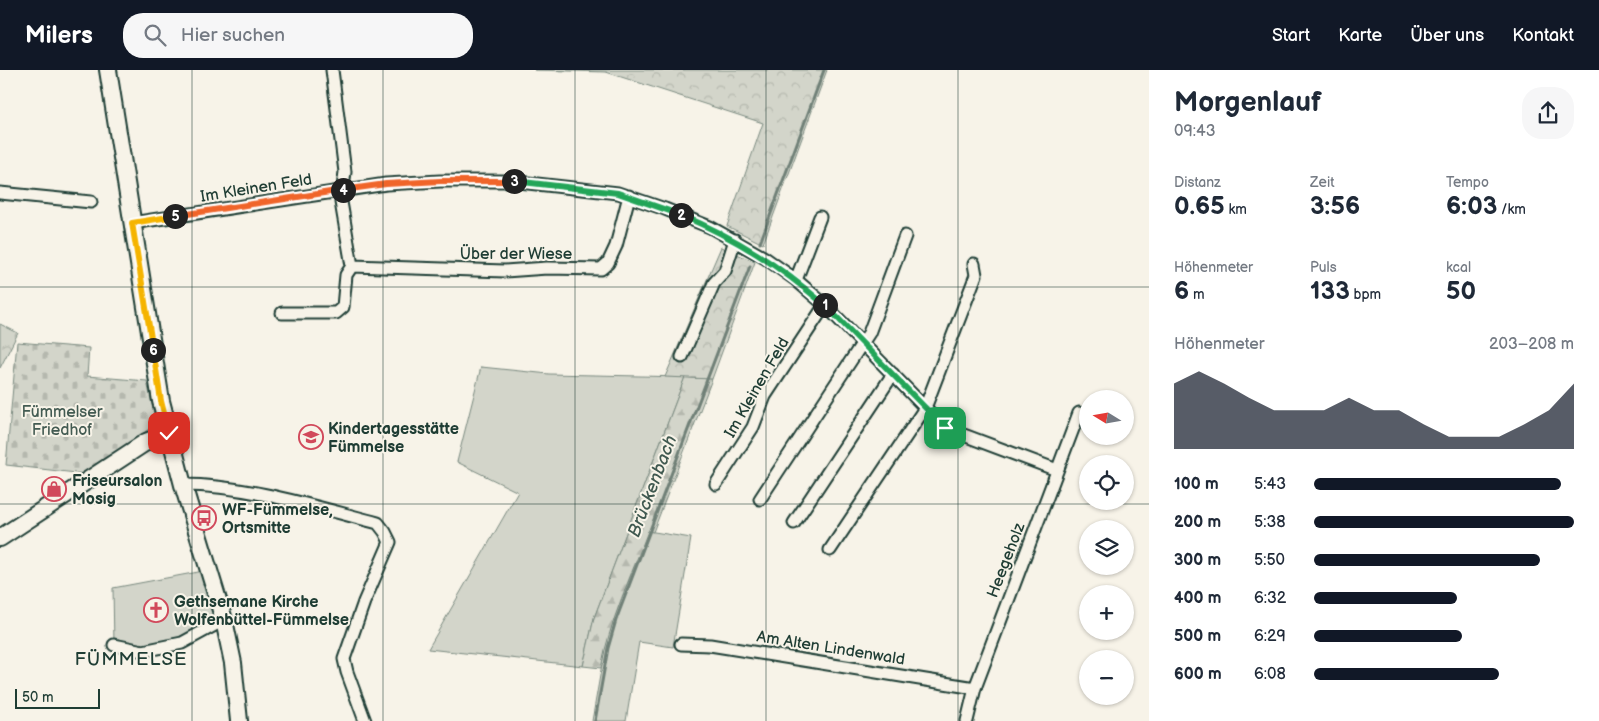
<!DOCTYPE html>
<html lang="de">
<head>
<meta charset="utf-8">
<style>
  :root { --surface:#fff; --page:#f6f6f7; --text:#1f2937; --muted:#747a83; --accent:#111827 }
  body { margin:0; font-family:"Balsamiq Sans",sans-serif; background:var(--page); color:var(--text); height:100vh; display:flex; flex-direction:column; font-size:19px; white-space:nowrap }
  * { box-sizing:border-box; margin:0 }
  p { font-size:16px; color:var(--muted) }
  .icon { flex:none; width:28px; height:28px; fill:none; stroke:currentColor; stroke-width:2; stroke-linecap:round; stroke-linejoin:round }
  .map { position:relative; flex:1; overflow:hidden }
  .sheet { display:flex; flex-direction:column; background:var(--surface); width:450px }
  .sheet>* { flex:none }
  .needle { width:32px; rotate:281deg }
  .tools { position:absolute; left:1079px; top:320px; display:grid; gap:10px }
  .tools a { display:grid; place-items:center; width:55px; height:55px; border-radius:50%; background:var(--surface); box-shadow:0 1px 4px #0004; font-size:25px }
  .scale { position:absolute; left:15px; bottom:12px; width:85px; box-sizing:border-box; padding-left:5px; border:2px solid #1f3d34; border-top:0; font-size:14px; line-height:18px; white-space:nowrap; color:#1f3d34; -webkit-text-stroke:4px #f7f3e8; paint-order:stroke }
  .pin { position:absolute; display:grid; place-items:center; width:42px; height:42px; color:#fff; margin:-21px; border-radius:10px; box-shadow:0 2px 8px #0006 }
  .km { position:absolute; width:25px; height:25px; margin:-12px; border-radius:50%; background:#222; color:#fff; font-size:14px; line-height:25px; text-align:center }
  .round { display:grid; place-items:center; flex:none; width:52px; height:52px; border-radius:20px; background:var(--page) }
  .summary { display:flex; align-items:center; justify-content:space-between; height:85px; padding:0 25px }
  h1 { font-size:28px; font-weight:700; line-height:38px }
  .metrics { display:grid; grid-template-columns:repeat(3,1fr); gap:8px; height:85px; padding:5px 25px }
  .metrics div { display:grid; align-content:center }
  .metrics b { font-size:25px; font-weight:700 }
  .metrics small { font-size:14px; font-weight:400 }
  .metrics p { font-size:14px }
  .chart { height:140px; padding:10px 25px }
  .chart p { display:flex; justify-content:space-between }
  .chart svg { width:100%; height:90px; margin-top:5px; fill:var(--accent); opacity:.7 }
  ul { padding:0 25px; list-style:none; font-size:16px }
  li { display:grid; grid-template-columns:80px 60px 1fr; align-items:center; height:38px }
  li i { height:12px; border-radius:6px; background:var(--accent) }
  header { display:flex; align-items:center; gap:30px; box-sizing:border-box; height:70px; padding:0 25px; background:var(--accent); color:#fff }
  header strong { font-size:24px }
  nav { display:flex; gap:28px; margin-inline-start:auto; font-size:18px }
  .search { width:350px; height:45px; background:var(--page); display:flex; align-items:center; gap:12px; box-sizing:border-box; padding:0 18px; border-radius:20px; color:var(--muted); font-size:19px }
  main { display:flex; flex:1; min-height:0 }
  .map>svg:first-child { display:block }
  .grass { fill:#d3d5ca; stroke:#79897f }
  .forest { fill:url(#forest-firs); stroke:#79897f }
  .cemetery { fill:url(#cemetery-stones); stroke:#79897f }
  .park { fill:url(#park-crowns); stroke:#79897f }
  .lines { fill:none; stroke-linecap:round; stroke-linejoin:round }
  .stream { stroke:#6f8077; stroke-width:3 }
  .street-casing { stroke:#1f3d34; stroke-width:15 }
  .secondary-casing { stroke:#1f3d34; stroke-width:20 }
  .street { stroke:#f7f3e8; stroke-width:11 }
  .secondary { stroke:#f7f3e8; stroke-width:16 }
  .split-1-casing { stroke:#fff; stroke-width:10 }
  .split-2-casing { stroke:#fff; stroke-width:10 }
  .split-3-casing { stroke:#fff; stroke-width:10 }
  .split-4-casing { stroke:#fff; stroke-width:10 }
  .split-5-casing { stroke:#fff; stroke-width:10 }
  .split-6-casing { stroke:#fff; stroke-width:10 }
  .split-7-casing { stroke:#fff; stroke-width:10 }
  .split-1 { stroke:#22a559; stroke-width:6 }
  .split-2 { stroke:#22a559; stroke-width:6 }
  .split-3 { stroke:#22a559; stroke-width:6 }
  .split-4 { stroke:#f0652b; stroke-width:6 }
  .split-5 { stroke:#f0652b; stroke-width:6 }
  .split-6 { stroke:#f5b400; stroke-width:6 }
  .split-7 { stroke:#f5b400; stroke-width:6 }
  .grid { fill:none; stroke:#1f3d34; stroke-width:1; stroke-opacity:0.55 }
  .labels { text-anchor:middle; stroke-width:4; stroke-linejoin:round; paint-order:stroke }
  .street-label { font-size:16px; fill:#1f3d34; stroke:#f7f3e8 }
  .park-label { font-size:16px; fill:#435b52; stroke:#f7f3e8 }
  .poi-label { font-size:16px; font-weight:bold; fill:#1f3d34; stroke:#f7f3e8; text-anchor:start }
  .water-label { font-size:18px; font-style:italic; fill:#405950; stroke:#f7f3e8 }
  .quarter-label { font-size:19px; letter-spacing:1px; fill:#1f3d34; stroke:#f7f3e8 }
</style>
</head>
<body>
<header>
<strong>Milers</strong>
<div class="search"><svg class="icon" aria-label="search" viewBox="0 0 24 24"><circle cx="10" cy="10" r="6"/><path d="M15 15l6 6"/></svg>Hier suchen</div>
<nav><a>Start</a><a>Karte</a><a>Über uns</a><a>Kontakt</a></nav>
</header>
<main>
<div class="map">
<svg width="1149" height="651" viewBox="0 0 1149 651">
  <defs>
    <pattern id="forest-firs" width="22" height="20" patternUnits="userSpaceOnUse" patternTransform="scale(1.25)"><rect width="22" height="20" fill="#d3d5ca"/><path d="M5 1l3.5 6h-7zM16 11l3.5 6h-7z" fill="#b5b8ae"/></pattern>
    <pattern id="cemetery-stones" width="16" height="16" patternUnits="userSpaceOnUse" patternTransform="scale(1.25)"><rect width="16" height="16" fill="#d3d5ca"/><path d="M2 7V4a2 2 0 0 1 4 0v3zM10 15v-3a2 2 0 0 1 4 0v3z" fill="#b5b8ae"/></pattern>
    <pattern id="park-crowns" width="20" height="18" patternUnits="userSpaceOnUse" patternTransform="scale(1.25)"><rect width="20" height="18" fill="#d3d5ca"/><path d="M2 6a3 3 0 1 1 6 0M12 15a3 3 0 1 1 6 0" fill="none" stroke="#b5b8ae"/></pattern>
  </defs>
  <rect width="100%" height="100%" fill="#f7f3e8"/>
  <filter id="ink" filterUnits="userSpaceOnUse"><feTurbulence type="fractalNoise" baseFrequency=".02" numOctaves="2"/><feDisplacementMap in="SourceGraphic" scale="10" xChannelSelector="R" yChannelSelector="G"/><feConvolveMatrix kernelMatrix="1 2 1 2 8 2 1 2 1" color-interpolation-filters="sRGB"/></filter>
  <g filter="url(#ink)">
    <path class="grass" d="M481 297 549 304 685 307 594 548 583 596 428 579 518 422 457 392Z
      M648 461 691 468 673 577 639 572 626 651H592L605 577 614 549Z
      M209 500 224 550 182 573 143 581 114 575 113 518Z"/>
    <path class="forest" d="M685 307 712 309 653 462 648 461C631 506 610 550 601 598L583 596 594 548Z"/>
    <path class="cemetery" d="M17 272 89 278 87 306 147 311 156 354 85 404 6 395Z"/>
    <path class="park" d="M534 0H827L763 174 727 156 763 53 606 2Z
      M721 177 755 192 712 309 665 307Z
      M0 254 18 263 0 298Z"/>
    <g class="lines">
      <path class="stream" d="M760 173 824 0
        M595 651 608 578 616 550 750 196"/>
      <defs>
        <path id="street" d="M332 0 345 102 341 132 352 196 505 201 547 198 601 199 608 193 616 176 629 126
          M0 123 91 132
          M132 153 386 114 440 111H510L618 123 665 139 710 157 765 188 796 210 825 235 945 358 1057 400
          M796 210 820 147
          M282 243H336L343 237 346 205 352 196
          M682 287 714 213 725 201 735 170
          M716 414 753 357 765 326 825 235
          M183 415C246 415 316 437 378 453L385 462 390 472 364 532 344 589 347 602 365 651
          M760 429 869 263 905 166
          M794 453 893 304
          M830 480 925 338 976 205 974 194
          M681 574 710 575 975 618
          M114 575 143 581 182 573 224 550
          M967 651 975 618 1079 343"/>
        <path id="secondary" d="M108 0 161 331 183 415 224 550 233 593 239 651
          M0 468 146 372 169 363"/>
      </defs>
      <use href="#street" class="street-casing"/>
      <use href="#secondary" class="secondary-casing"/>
      <use href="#street" class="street"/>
      <use href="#secondary" class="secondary"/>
    </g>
  </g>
  <g class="lines" filter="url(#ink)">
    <defs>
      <path id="split-1" d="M825 235 945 358"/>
      <path id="split-2" d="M681 145C738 169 778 195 825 235"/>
      <path id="split-3" d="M514 111 618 123 681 145"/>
      <path id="split-4" d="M343 120 386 114 440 111H514"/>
      <path id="split-5" d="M175 146 343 120"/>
      <path id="split-6" d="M153 280 132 153 175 146"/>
      <path id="split-7" d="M153 280 161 331 169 363"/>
    </defs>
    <use href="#split-1" class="split-1-casing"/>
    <use href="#split-2" class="split-2-casing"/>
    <use href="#split-3" class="split-3-casing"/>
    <use href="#split-4" class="split-4-casing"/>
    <use href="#split-5" class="split-5-casing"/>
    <use href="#split-6" class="split-6-casing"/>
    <use href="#split-7" class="split-7-casing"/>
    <use href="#split-1" class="split-1"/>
    <use href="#split-2" class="split-2"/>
    <use href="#split-3" class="split-3"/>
    <use href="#split-4" class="split-4"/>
    <use href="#split-5" class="split-5"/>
    <use href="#split-6" class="split-6"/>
    <use href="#split-7" class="split-7"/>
  </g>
  <path class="grid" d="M192 0V651M383 0V651M575 0V651M766 0V651M958 0V651M0 217H1149M0 434H1149"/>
  <defs>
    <symbol id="school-ring" viewBox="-11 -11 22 22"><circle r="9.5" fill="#f7f3e8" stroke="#d1495b" stroke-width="1.5"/><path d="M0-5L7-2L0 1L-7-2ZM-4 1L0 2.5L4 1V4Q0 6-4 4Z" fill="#d1495b"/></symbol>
    <symbol id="shop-ring" viewBox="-11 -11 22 22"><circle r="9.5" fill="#f7f3e8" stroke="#d1495b" stroke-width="1.5"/><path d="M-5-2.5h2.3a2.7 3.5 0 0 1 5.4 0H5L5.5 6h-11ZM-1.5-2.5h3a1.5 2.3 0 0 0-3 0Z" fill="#d1495b"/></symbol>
    <symbol id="bus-ring" viewBox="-11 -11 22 22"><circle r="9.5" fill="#f7f3e8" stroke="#d1495b" stroke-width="1.5"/><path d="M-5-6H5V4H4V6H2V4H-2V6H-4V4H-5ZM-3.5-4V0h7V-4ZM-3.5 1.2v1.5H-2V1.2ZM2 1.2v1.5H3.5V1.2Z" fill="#d1495b"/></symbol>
    <symbol id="church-ring" viewBox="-11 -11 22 22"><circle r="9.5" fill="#f7f3e8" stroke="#d1495b" stroke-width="1.5"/><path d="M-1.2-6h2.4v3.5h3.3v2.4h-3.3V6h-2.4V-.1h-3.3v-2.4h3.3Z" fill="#d1495b"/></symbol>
  </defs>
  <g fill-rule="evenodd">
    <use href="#school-ring" x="297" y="353" width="28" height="28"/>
    <use href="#shop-ring" x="40" y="405" width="28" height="28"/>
    <use href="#bus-ring" x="190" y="434" width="28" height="28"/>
    <use href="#church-ring" x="142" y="526" width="28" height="28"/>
  </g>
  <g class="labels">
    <g class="street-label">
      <text transform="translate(256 117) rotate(-9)" y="6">Im Kleinen Feld</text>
      <text x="516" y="189">Über der Wiese</text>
      <text transform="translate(756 317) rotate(-60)" y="6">Im Kleinen Feld</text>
      <text transform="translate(1005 490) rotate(-69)" y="6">Heegeholz</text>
      <text transform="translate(831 577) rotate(9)" y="6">Am Alten Lindenwald</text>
    </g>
    <g class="park-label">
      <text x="62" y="347">Fümmelser<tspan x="62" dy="18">Friedhof</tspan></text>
    </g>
    <g class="poi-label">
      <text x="328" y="364">Kindertagesstätte<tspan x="328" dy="18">Fümmelse</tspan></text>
      <text x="72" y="416">Friseursalon<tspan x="72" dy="18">Mosig</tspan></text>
      <text x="222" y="445">WF-Fümmelse,<tspan x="222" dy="18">Ortsmitte</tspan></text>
      <text x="174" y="537">Gethsemane Kirche<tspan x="174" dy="18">Wolfenbüttel-Fümmelse</tspan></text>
    </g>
    <g class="water-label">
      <text transform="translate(652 416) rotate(-69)" y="6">Brückenbach</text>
    </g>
    <g class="quarter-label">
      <text x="131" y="595">FÜMMELSE</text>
    </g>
  </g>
</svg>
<div class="tools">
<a><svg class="needle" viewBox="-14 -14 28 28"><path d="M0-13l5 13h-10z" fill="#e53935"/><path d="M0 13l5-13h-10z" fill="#747a83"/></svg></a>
<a><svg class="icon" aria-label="locate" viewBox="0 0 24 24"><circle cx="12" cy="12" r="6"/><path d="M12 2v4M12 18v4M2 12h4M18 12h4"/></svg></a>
<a><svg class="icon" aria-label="layers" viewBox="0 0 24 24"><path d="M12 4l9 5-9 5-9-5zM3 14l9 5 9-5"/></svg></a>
<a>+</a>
<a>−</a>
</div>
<div class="scale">50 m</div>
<div class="pin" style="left:945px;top:358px;background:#1e9e55"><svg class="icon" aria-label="arrive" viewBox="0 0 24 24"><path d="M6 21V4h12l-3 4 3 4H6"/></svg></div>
<div class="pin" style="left:169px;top:363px;background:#d93025"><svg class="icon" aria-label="check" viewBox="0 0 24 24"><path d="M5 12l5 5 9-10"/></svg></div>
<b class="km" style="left:825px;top:235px">1</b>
<b class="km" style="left:681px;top:145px">2</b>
<b class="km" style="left:514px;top:111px">3</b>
<b class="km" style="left:343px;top:120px">4</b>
<b class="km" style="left:175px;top:146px">5</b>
<b class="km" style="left:153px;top:280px">6</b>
</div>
<section class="sheet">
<div class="summary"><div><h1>Morgenlauf</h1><p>09:43</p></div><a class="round"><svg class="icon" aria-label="share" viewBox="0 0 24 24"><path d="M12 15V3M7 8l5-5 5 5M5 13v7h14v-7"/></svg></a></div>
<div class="metrics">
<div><p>Distanz</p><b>0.65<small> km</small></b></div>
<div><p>Zeit</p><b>3:56</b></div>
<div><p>Tempo</p><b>6:03<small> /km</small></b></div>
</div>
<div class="metrics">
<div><p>Höhenmeter</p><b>6<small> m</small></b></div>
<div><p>Puls</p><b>133<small> bpm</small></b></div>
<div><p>kcal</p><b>50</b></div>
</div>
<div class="chart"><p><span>Höhenmeter</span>203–208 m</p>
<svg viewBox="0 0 160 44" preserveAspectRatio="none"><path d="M0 44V12L10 6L20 12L30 19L40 25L50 25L60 25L70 19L80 25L90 25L100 32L110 38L120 38L130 38L140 32L150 25L160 12V44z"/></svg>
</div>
<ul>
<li><b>100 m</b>5:43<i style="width:95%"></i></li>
<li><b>200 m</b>5:38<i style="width:100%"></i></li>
<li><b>300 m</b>5:50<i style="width:87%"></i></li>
<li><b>400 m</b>6:32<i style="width:55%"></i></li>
<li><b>500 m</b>6:29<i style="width:57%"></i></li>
<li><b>600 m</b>6:08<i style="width:71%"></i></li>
</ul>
</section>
</main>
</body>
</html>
